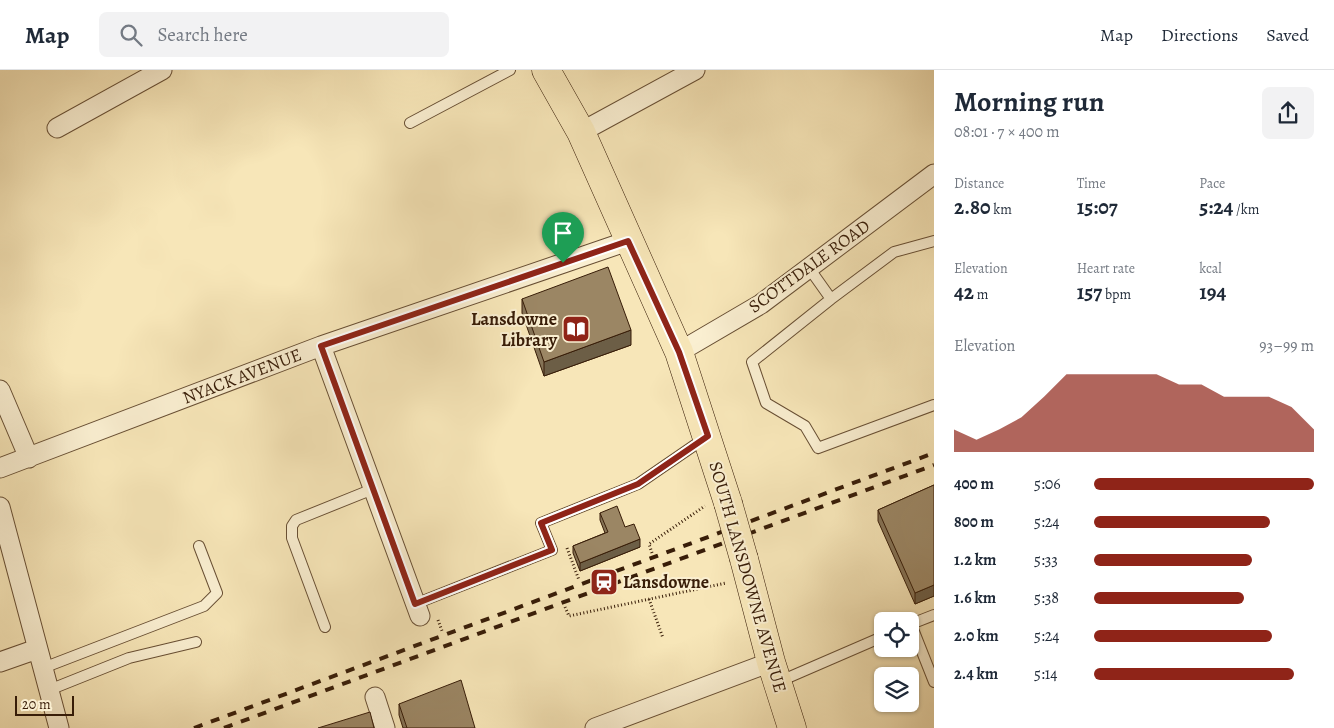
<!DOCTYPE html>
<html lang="en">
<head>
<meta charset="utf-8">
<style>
  :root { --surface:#fff; --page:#f2f2f3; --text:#1f2937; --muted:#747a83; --line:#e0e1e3; --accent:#8f2418 }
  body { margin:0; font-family:Alegreya,serif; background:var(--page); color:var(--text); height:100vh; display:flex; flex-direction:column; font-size:19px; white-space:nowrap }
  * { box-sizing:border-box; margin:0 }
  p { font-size:16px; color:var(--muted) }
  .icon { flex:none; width:28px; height:28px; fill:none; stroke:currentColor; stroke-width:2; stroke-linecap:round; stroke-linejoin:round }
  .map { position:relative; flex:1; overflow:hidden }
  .sheet { display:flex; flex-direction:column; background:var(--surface); width:400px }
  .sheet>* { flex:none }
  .controls { position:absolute; left:874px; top:542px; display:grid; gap:10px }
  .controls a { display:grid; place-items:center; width:45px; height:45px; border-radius:8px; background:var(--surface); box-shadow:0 1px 4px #0004; font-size:25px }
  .scale { position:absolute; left:15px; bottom:12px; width:59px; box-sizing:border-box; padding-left:5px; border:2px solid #381d08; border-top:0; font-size:14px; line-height:18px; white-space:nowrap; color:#381d08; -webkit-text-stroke:4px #faefd1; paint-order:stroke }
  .pin { position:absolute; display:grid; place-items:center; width:42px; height:42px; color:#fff; margin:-51px -21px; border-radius:50% 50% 50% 0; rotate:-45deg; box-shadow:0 0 5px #0007 }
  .pin .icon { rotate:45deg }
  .round { display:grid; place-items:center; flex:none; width:52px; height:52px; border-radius:8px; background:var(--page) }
  .head { display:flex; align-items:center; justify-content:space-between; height:85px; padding:0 20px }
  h1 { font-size:28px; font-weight:700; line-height:38px }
  .metrics { display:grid; grid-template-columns:repeat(3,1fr); gap:8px; height:85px; padding:5px 20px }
  .metrics div { display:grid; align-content:center }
  .metrics b { font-size:21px; font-weight:700 }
  .metrics small { font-size:14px; font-weight:400 }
  .metrics p { font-size:14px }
  .chart { height:140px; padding:10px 20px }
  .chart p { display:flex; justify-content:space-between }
  .chart svg { width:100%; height:90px; margin-top:5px; fill:var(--accent); opacity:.7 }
  ul { padding:0 20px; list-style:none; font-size:16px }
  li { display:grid; grid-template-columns:80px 60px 1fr; align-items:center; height:38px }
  li i { height:12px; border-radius:6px; background:var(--accent) }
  header { display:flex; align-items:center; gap:30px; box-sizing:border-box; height:70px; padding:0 25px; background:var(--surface); border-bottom:1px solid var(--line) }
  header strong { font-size:24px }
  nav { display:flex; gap:28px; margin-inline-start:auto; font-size:18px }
  .search { width:350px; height:45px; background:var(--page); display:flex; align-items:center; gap:12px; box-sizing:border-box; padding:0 18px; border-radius:8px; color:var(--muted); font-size:19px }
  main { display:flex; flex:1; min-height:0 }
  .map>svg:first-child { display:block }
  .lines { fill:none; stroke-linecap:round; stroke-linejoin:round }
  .lane-casing { stroke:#684f34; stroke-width:12 }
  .street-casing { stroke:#684f34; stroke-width:21 }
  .primary-casing { stroke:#381d08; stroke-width:29 }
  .path { stroke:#381d08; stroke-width:3; stroke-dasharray:1 2.5; stroke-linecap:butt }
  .lane { stroke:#faefd1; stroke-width:10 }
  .street { stroke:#faefd1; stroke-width:19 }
  .primary { stroke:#f7e6b8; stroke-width:28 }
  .rail { stroke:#381d08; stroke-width:4; stroke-dasharray:9 9; stroke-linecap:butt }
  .primary-bridge-casing { stroke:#381d08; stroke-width:29; stroke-linecap:butt }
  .primary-bridge { stroke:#f7e6b8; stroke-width:28 }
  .wall { fill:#857356; stroke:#381d08 }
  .shaded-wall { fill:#6c5e46; stroke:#381d08 }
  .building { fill:#9b8664; stroke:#381d08 }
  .route-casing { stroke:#fff; stroke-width:10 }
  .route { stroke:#8f2418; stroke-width:6 }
  .labels { text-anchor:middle; stroke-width:4; stroke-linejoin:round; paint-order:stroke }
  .street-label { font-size:18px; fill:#381d08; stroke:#faefd1 }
  .poi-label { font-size:18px; font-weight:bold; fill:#381d08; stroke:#faefd1; text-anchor:end }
</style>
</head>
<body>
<header>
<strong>Map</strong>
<div class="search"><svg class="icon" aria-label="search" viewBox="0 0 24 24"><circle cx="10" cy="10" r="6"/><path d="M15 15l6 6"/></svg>Search here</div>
<nav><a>Map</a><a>Directions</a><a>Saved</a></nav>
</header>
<main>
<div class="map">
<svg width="934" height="658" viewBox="0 0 934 658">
  <rect width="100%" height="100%" fill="#f7e6b8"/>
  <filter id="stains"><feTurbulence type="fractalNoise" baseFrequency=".004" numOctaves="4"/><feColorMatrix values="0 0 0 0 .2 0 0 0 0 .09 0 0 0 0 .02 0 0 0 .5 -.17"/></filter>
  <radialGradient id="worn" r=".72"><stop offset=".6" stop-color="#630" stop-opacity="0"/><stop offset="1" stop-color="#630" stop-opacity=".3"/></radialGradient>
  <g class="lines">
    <defs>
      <path id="lane" d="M410 53 510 0
        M934 171 894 182 831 229 752 292 766 333 805 356 818 378 934 335
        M809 198 831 229
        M415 534 552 480 541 453 638 414 705 368
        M934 545 911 554 934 612
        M325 557 292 468V456L296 450 373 419
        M43 598 204 536 217 523 199 476
        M778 612 882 567
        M49 620 129 588 196 572"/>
      <path id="street" d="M57 58 162 0
        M581 62 695 0
        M321 276 420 546
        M679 282 761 234 934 104
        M0 320 29 388
        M0 398 321 276 628 171
        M0 437 59 658
        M0 592 37 579
        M375 627 385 658
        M595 658 771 592"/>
      <path id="primary" d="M546 0 581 62 679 282 728 433
        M744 489 771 592 792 658"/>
    </defs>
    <use href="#lane" class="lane-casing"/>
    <use href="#street" class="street-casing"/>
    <use href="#primary" class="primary-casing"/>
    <path class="path" d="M567 478 579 510
      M652 483 649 474 705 436
      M649 529 663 568
      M565 537 569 546 726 513
      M438 550 442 561"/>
    <use href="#lane" class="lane"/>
    <use href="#street" class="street"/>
    <use href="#primary" class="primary"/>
    <path class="rail" d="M194 658 934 383
      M224 658 934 395"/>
    <defs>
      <path id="primary-bridge" d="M728 433 744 489"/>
    </defs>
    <use href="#primary-bridge" class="primary-bridge-casing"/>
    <use href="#primary-bridge" class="primary-bridge"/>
  </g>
  <path class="wall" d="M522 229 631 275 544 306 522 243Z
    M934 415V526L915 534 878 451V440Z
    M600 443 625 457 640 477 580 501 573 483V476L605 463 600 450Z
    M399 634 475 658H403L399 645Z"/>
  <path class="shaded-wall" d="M631 260V275L544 306V292Z
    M640 469V477L580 501V493Z
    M934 515V526L915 534V523Z"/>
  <path class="building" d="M608 197 631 260 544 292 522 229Z
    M934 415V515L915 523 878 440Z
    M617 436 625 457 634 454 640 469 580 493 573 476 608 462 600 443Z
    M461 610 475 658H407L399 634Z
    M370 642 374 658H318Z"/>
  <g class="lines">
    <defs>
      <path id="route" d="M628 171 679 282 708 366 638 414 541 453 552 480 415 534 321 276Z"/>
    </defs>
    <use href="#route" class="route-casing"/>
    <use href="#route" class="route"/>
  </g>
  <defs>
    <symbol id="library-square" viewBox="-11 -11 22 22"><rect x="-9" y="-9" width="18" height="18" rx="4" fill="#8f2418" stroke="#faefd1"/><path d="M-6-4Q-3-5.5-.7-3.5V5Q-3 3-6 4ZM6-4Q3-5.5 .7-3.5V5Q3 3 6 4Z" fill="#fff"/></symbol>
    <symbol id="station-square" viewBox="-11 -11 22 22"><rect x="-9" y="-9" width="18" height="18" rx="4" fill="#8f2418" stroke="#faefd1"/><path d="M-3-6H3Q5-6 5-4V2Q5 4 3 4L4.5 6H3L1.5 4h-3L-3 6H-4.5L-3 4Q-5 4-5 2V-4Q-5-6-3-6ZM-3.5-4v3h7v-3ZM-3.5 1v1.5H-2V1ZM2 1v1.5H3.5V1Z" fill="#fff"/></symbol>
  </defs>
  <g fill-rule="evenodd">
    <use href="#library-square" x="560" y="243" width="32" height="32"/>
    <use href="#station-square" x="588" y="496" width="32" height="32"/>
  </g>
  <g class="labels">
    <g class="street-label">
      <text transform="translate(809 196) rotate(-36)" y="6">SCOTTDALE ROAD</text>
      <text transform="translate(242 306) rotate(-21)" y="6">NYACK AVENUE</text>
      <text transform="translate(748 507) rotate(74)" y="6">SOUTH LANSDOWNE AVENUE</text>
    </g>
    <g class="poi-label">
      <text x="557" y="255">Lansdowne<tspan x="557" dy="21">Library</tspan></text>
      <text x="623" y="518" text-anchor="start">Lansdowne</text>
    </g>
  </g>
  <rect width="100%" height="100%" filter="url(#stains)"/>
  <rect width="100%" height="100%" fill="url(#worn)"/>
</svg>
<div class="controls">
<a><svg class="icon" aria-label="locate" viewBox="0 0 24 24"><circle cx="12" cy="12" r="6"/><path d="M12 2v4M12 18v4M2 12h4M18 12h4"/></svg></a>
<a><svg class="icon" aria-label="layers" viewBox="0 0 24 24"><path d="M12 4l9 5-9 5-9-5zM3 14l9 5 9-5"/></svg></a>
</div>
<div class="scale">20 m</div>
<div class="pin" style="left:563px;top:193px;background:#1e9e55"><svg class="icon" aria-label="arrive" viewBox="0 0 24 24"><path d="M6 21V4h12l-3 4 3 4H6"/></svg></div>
</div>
<section class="sheet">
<div class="head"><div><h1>Morning run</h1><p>08:01 · 7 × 400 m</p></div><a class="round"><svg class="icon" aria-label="share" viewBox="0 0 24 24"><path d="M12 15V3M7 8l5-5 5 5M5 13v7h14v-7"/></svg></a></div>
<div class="metrics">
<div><p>Distance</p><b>2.80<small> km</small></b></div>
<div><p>Time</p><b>15:07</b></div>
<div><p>Pace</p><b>5:24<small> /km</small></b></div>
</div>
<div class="metrics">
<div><p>Elevation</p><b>42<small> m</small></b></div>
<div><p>Heart rate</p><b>157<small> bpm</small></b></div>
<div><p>kcal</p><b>194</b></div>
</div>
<div class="chart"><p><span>Elevation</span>93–99 m</p>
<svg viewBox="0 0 160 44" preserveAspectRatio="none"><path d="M0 44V33L10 38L20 33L30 27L40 17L50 6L60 6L70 6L80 6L90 6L100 11L110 11L120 17L130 17L140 17L150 22L160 33V44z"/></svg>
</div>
<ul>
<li><b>400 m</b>5:06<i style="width:100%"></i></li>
<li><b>800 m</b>5:24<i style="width:80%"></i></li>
<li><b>1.2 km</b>5:33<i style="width:72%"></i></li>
<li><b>1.6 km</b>5:38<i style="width:68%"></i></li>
<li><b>2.0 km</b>5:24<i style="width:81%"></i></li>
<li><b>2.4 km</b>5:14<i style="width:91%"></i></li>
</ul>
</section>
</main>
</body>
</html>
